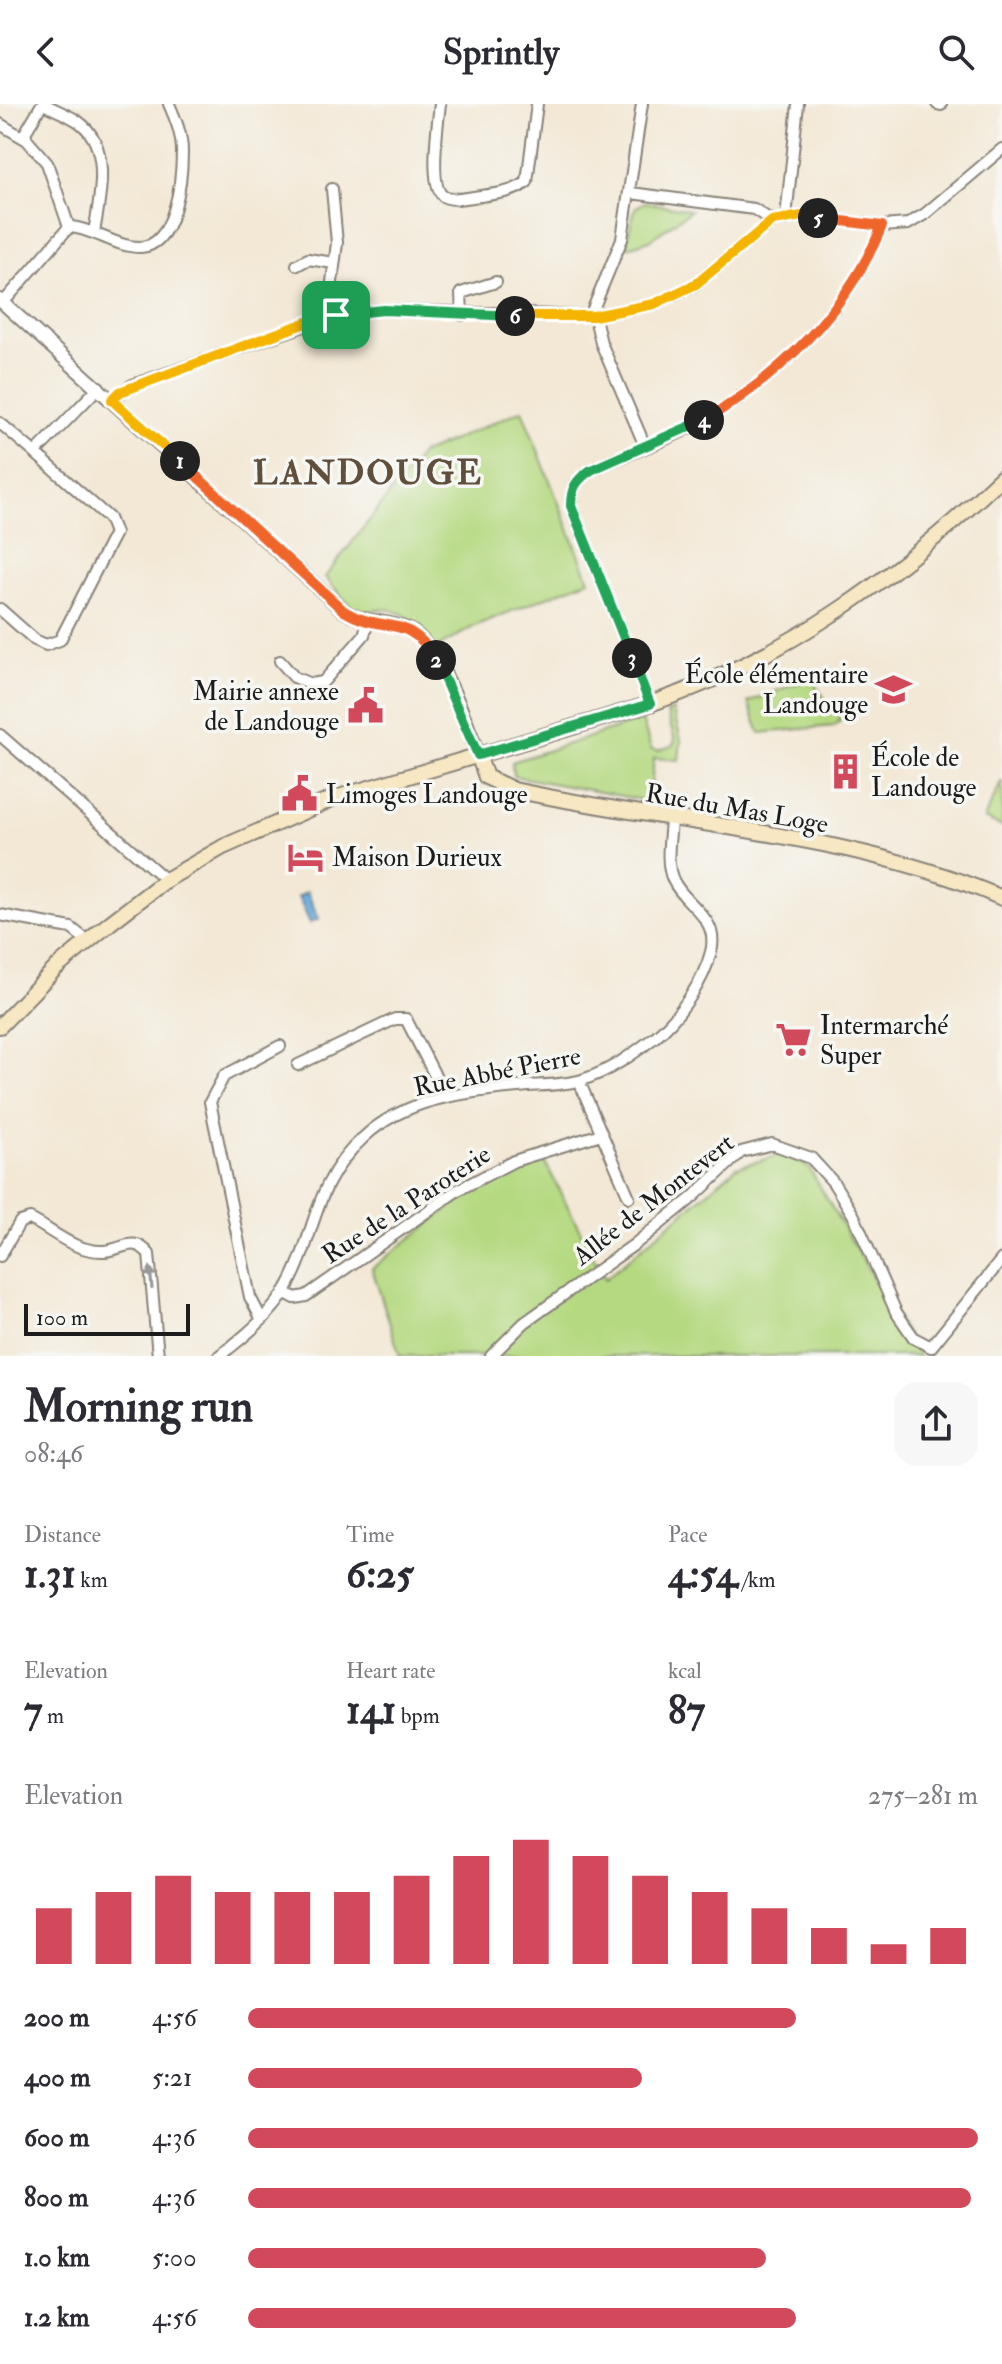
<!DOCTYPE html>
<html lang="en">
<head>
<meta charset="utf-8">
<style>
  :root { --surface:#fff; --page:#f7f7f7; --text:#2b2b33; --muted:#7c7c81; --accent:#d1495b }
  body { margin:0; font-family:"IM FELL Double Pica",serif; background:var(--page); color:var(--text); height:100vh; display:flex; flex-direction:column; font-size:30px; white-space:nowrap }
  * { box-sizing:border-box; margin:0 }
  p { font-size:26px; color:var(--muted) }
  .icon { flex:none; width:44px; height:44px; fill:none; stroke:currentColor; stroke-width:2; stroke-linecap:round; stroke-linejoin:round }
  .map { position:relative; height:1252px; overflow:hidden }
  .panel { display:flex; flex-direction:column; background:var(--surface); flex:1 }
  .panel>* { flex:none }
  .scale { position:absolute; left:24px; bottom:20px; width:166px; box-sizing:border-box; padding-left:8px; border:4px solid #1c1c1c; border-top:0; font-size:22px; line-height:28px; white-space:nowrap; color:#1c1c1c; -webkit-text-stroke:6px #f6f6f2; paint-order:stroke }
  .pin { position:absolute; display:grid; place-items:center; width:68px; height:68px; color:#fff; margin:-34px; border-radius:16px; box-shadow:0 4px 12px #0006 }
  .km { position:absolute; width:40px; height:40px; margin:-20px; border-radius:50%; background:#222; color:#fff; font-size:22px; line-height:40px; text-align:center }
  .round { display:grid; place-items:center; flex:none; width:84px; height:84px; border-radius:24px; background:var(--page) }
  .summary { display:flex; align-items:center; justify-content:space-between; height:136px; padding:0 24px }
  h1 { font-size:44px; font-weight:700; line-height:60px }
  .metrics { display:grid; grid-template-columns:repeat(3,1fr); gap:12px; height:136px; padding:8px 24px }
  .metrics div { display:grid; align-content:center }
  .metrics b { font-size:40px; font-weight:700 }
  .metrics small { font-size:22px; font-weight:400 }
  .metrics p { font-size:22px }
  .chart { height:224px; padding:16px 24px }
  .chart p { display:flex; justify-content:space-between }
  .chart svg { width:100%; height:144px; margin-top:8px; stroke:var(--accent); stroke-width:6 }
  ul { padding:0 24px; list-style:none; font-size:26px }
  li { display:grid; grid-template-columns:128px 96px 1fr; align-items:center; height:60px }
  li i { height:20px; border-radius:10px; background:var(--accent) }
  header { display:flex; justify-content:space-between; align-items:center; height:104px; padding:0 24px; background:var(--surface); font-size:36px; font-weight:700 }
  .map>svg:first-child { display:block }
  .green { fill:#b5d981; stroke:#687a4e; stroke-width:2 }
  .water { fill:#63a8d8; stroke:#40627a; stroke-width:2 }
  .lines { fill:none; stroke-linecap:round; stroke-linejoin:round }
  .minor-casing { stroke:#888278; stroke-width:14 }
  .tertiary-casing { stroke:#888278; stroke-width:16 }
  .secondary-casing { stroke:#888278; stroke-width:18 }
  .minor { stroke:#fff; stroke-width:10 }
  .tertiary { stroke:#fff; stroke-width:12 }
  .secondary { stroke:#f7e8c3; stroke-width:14 }
  .oneway { fill:#999 }
  .split-1-casing { stroke:#fff; stroke-width:16 }
  .split-2-casing { stroke:#fff; stroke-width:16 }
  .split-3-casing { stroke:#fff; stroke-width:16 }
  .split-4-casing { stroke:#fff; stroke-width:16 }
  .split-5-casing { stroke:#fff; stroke-width:16 }
  .split-6-casing { stroke:#fff; stroke-width:16 }
  .split-7-casing { stroke:#fff; stroke-width:16 }
  .split-1 { stroke:#f5b400; stroke-width:10 }
  .split-2 { stroke:#f0652b; stroke-width:10 }
  .split-3 { stroke:#22a559; stroke-width:10 }
  .split-4 { stroke:#22a559; stroke-width:10 }
  .split-5 { stroke:#f0652b; stroke-width:10 }
  .split-6 { stroke:#f5b400; stroke-width:10 }
  .split-7 { stroke:#22a559; stroke-width:10 }
  .labels { text-anchor:middle; stroke-width:7; stroke-linejoin:round; paint-order:stroke }
  .poi-label { font-size:26px; fill:#1c1c1c; stroke:#f6f6f2; text-anchor:start }
  .street-label { font-size:26px; fill:#1c1c1c; stroke:#f6f6f2 }
  .district-label { font-size:34px; font-weight:bold; letter-spacing:2px; fill:#614f3d; stroke:#f6f6f2 }
</style>
</head>
<body>
<header><svg class="icon" aria-label="back" viewBox="0 0 24 24"><path d="M15 5l-7 7 7 7"/></svg>Sprintly<svg class="icon" aria-label="search" viewBox="0 0 24 24"><circle cx="10" cy="10" r="6"/><path d="M15 15l6 6"/></svg></header>
<div class="map">
<svg width="1002" height="1252" viewBox="0 0 1002 1252">
  <rect width="100%" height="100%" fill="#f6f6f2"/>
  <filter id="ink" filterUnits="userSpaceOnUse"><feTurbulence type="fractalNoise" baseFrequency=".0125" numOctaves="2"/><feDisplacementMap in="SourceGraphic" scale="16" xChannelSelector="R" yChannelSelector="G"/><feConvolveMatrix kernelMatrix="1 2 1 2 8 2 1 2 1" color-interpolation-filters="sRGB"/></filter>
  <filter id="wash" filterUnits="userSpaceOnUse"><feTurbulence type="fractalNoise" baseFrequency=".006" numOctaves="4" result="noise"/><feDisplacementMap in="SourceGraphic" scale="32" xChannelSelector="R" yChannelSelector="G"/><feGaussianBlur stdDeviation="1.8" result="paint"/><feColorMatrix in="noise" values="0 0 0 0 0 0 0 0 0 0 0 0 0 0 0 0 0 1.4 0 .05"/><feComposite in="paint" operator="in"/></filter>
  <g filter="url(#wash)">
    <rect width="100%" height="100%" fill="#f3e8d5"/>
    <path class="green" d="M645 98 691 106 650 136 625 144 635 104Z
      M522 306 589 476 477 521 431 547C417 514 395 495 358 511L325 473 421 350Z
      M810 574 841 616 834 622 760 629 748 598Z
      M673 606 681 636 679 656 654 654 650 695 675 697V702L513 672 512 658 642 616 651 645 657 647 672 642 675 637 667 609Z
      M1002 677V723L984 715Z
      M784 1050 809 1064 919 1252H400L372 1164 461 1095 542 1052 605 1175 737 1063Z"/>
    <path class="water" d="M307 788 319 815 310 819 298 793Z"/>
  </g>
  <g filter="url(#ink)">
    <g class="lines">
      <defs>
        <path id="minor" d="M42 0 25 29 27 36 47 59 69 123
          M44 0C55 6 69 11 79 18 112 42 100 94 94 128
          M440 0C438 17 429 82 443 92 452 98 470 93 480 92 496 90 515 88 527 78L537 0
          M642 0 622 135 593 205 601 239 645 342
          M937 0 941 1
          M0 20 27 36
          M332 85 337 139 331 186 336 211
          M631 89 754 105 772 117
          M786 113 798 0
          M297 161 308 155 334 159
          M3 199 69 123C93 124 117 144 141 143 175 141 182 77 182 48 182 31 176 16 169 0
          M462 211 461 189 496 178
          M112 296 132 281 336 211 384 206 594 212 654 200 696 180 772 117 802 112 882 122 908 120 925 110 1002 45
          M0 319 35 349
          M0 505 35 536 46 541 60 536 115 429 109 414 35 349 99 283
          M280 557 294 573 311 580 323 578 364 531 368 518
          M650 600 571 402C571 384 576 376 591 366 630 349 672 335 708 314 781 271 851 201 882 122
          M0 631 166 776
          M0 811 71 824 89 838
          M298 961 395 915H406L446 993
          M579 977 629 1093
          M0 1152 20 1118 30 1115C54 1127 74 1148 104 1147 123 1146 133 1131 149 1150L158 1252
          M284 1188 295 1194 306 1192 458 1086 514 1057 601 1030
          M262 1216 250 1193 210 998 224 972 280 942
          M219 1252C242 1235 268 1214 284 1189 317 1135 310 1082 363 1034 407 992 470 988 528 982 545 981 565 981 582 976 610 967 632 951 655 933 679 913 703 879 711 848 720 813 685 802 673 776 665 758 670 735 671 716
          M491 1252 524 1219 635 1140 692 1094 741 1048 772 1040 811 1054 833 1078 854 1112 896 1208 914 1234 931 1243 1002 1155"/>
        <path id="tertiary" d="M0 196 344 507C365 520 388 516 409 526 438 539 468 621 478 651"/>
        <path id="secondary" d="M478 651 486 673 514 686C675 721 850 728 1002 794
          M0 922 56 864 110 819 166 776 223 743 332 695 650 600C786 554 899 472 1002 373"/>
      </defs>
      <use href="#minor" class="minor-casing"/>
      <use href="#tertiary" class="tertiary-casing"/>
      <use href="#secondary" class="secondary-casing"/>
      <use href="#minor" class="minor"/>
      <use href="#tertiary" class="tertiary"/>
      <use href="#secondary" class="secondary"/>
    </g>
    <defs><path id="oneway-solid" d="M-6-.8H1V-3.2L6.5 0L1 3.2V.8H-6Z" transform="scale(2)"/></defs>
    <use class="oneway" href="#oneway-solid" transform="translate(151 1174) rotate(-95)"/>
  </g>
  <g class="lines" filter="url(#ink)">
    <defs>
      <path id="split-1" d="M180 357 112 296 120 288 308 218 336 211"/>
      <path id="split-2" d="M180 357 344 507C383 531 408 507 436 556"/>
      <path id="split-3" d="M436 556 478 651 650 600 632 554"/>
      <path id="split-4" d="M632 554 571 402C571 384 576 376 591 366L704 316"/>
      <path id="split-5" d="M704 316C780 273 850 202 882 122L818 114"/>
      <path id="split-6" d="M515 212H594L654 200 696 180 772 117 802 112 818 114"/>
      <path id="split-7" d="M336 211 384 206 515 212"/>
    </defs>
    <use href="#split-1" class="split-1-casing"/>
    <use href="#split-2" class="split-2-casing"/>
    <use href="#split-3" class="split-3-casing"/>
    <use href="#split-4" class="split-4-casing"/>
    <use href="#split-5" class="split-5-casing"/>
    <use href="#split-6" class="split-6-casing"/>
    <use href="#split-7" class="split-7-casing"/>
    <use href="#split-1" class="split-1"/>
    <use href="#split-2" class="split-2"/>
    <use href="#split-3" class="split-3"/>
    <use href="#split-4" class="split-4"/>
    <use href="#split-5" class="split-5"/>
    <use href="#split-6" class="split-6"/>
    <use href="#split-7" class="split-7"/>
  </g>
  <defs>
    <symbol id="school-bare" viewBox="-9 -9 18 18"><path d="M0-5L7-2L0 1L-7-2ZM-4 1L0 2.5L4 1V4Q0 6-4 4Z" fill="#d1495b" stroke="#f6f6f2" stroke-width="2.5" paint-order="stroke"/></symbol>
    <symbol id="civic-bare" viewBox="-9 -9 18 18"><path d="M-.6-6.5H3V-4.5H.6V-3L4-1V1h2V6H-6V1h2V-1L-.6-3ZM-1.2 2.5V6h2.4V2.5Z" fill="#d1495b" stroke="#f6f6f2" stroke-width="2.5" paint-order="stroke"/></symbol>
    <symbol id="building-bare" viewBox="-9 -9 18 18"><path d="M-4-6H4V6H1V3H-1V6H-4ZM-2.5-4.3h1.7v1.8h-1.7ZM.8-4.3h1.7v1.8H.8ZM-2.5-1h1.7V.8h-1.7ZM.8-1h1.7V.8H.8Z" fill="#d1495b" stroke="#f6f6f2" stroke-width="2.5" paint-order="stroke"/></symbol>
    <symbol id="hotel-bare" viewBox="-9 -9 18 18"><path d="M-6-4.5h1.5V1H6V5H4.5V3h-9V5H-6ZM-4 0a1.8 1.8 0 1 1 3.6 0ZM.5 0V-2.5h3Q6-2.5 6 0Z" fill="#d1495b" stroke="#f6f6f2" stroke-width="2.5" paint-order="stroke"/></symbol>
    <symbol id="supermarket-bare" viewBox="-9 -9 18 18"><path d="M-6-5.5h2.5l.6 2H6L4.5 2H-2.5L-4.4-4H-6ZM-1.5 3.2a1.3 1.3 0 1 0 .1 0ZM3 3.2a1.3 1.3 0 1 0 .1 0Z" fill="#d1495b" stroke="#f6f6f2" stroke-width="2.5" paint-order="stroke"/></symbol>
  </defs>
  <g fill-rule="evenodd">
    <use href="#school-bare" x="868" y="560" width="51" height="51"/>
    <use href="#civic-bare" x="340" y="576" width="51" height="51"/>
    <use href="#building-bare" x="820" y="642" width="51" height="51"/>
    <use href="#civic-bare" x="274" y="664" width="51" height="51"/>
    <use href="#hotel-bare" x="280" y="728" width="51" height="51"/>
    <use href="#supermarket-bare" x="768" y="910" width="51" height="51"/>
  </g>
  <g class="labels">
    <g class="poi-label">
      <text x="868" y="579" text-anchor="end">École élémentaire<tspan x="868" dy="30">Landouge</tspan></text>
      <text x="339" y="596" text-anchor="end">Mairie annexe<tspan x="339" dy="30">de Landouge</tspan></text>
      <text x="871" y="662">École de<tspan x="871" dy="30">Landouge</tspan></text>
      <text x="326" y="699">Limoges Landouge</text>
      <text x="332" y="762">Maison Durieux</text>
      <text x="820" y="930">Intermarché<tspan x="820" dy="30">Super</tspan></text>
    </g>
    <g class="street-label">
      <text transform="translate(737 704) rotate(10)" y="9">Rue du Mas Loge</text>
      <text transform="translate(497 967) rotate(-11)" y="9">Rue Abbé Pierre</text>
      <text transform="translate(653 1095) rotate(-38)" y="9">Allée de Montevert</text>
      <text transform="translate(406 1100) rotate(-33)" y="9">Rue de la Paroterie</text>
    </g>
    <g class="district-label">
      <text x="368" y="380">LANDOUGE</text>
    </g>
  </g>
</svg>
<div class="scale">100 m</div>
<div class="pin" style="left:336px;top:211px;background:#1e9e55"><svg class="icon" aria-label="arrive" viewBox="0 0 24 24"><path d="M6 21V4h12l-3 4 3 4H6"/></svg></div>
<b class="km" style="left:180px;top:357px">1</b>
<b class="km" style="left:436px;top:556px">2</b>
<b class="km" style="left:632px;top:554px">3</b>
<b class="km" style="left:704px;top:316px">4</b>
<b class="km" style="left:818px;top:114px">5</b>
<b class="km" style="left:515px;top:212px">6</b>
</div>
<section class="panel">
<div class="summary"><div><h1>Morning run</h1><p>08:46</p></div><a class="round"><svg class="icon" aria-label="share" viewBox="0 0 24 24"><path d="M12 15V3M7 8l5-5 5 5M5 13v7h14v-7"/></svg></a></div>
<div class="metrics">
<div><p>Distance</p><b>1.31<small> km</small></b></div>
<div><p>Time</p><b>6:25</b></div>
<div><p>Pace</p><b>4:54<small> /km</small></b></div>
</div>
<div class="metrics">
<div><p>Elevation</p><b>7<small> m</small></b></div>
<div><p>Heart rate</p><b>141<small> bpm</small></b></div>
<div><p>kcal</p><b>87</b></div>
</div>
<div class="chart"><p><span>Elevation</span>275–281 m</p>
<svg viewBox="0 0 160 44" preserveAspectRatio="none"><path d="M5 44V27M15 44V22M25 44V17M35 44V22M45 44V22M55 44V22M65 44V17M75 44V11M85 44V6M95 44V11M105 44V17M115 44V22M125 44V27M135 44V33M145 44V38M155 44V33"/></svg>
</div>
<ul>
<li><b>200 m</b>4:56<i style="width:75%"></i></li>
<li><b>400 m</b>5:21<i style="width:54%"></i></li>
<li><b>600 m</b>4:36<i style="width:100%"></i></li>
<li><b>800 m</b>4:36<i style="width:99%"></i></li>
<li><b>1.0 km</b>5:00<i style="width:71%"></i></li>
<li><b>1.2 km</b>4:56<i style="width:75%"></i></li>
</ul>
</section>
</body>
</html>
